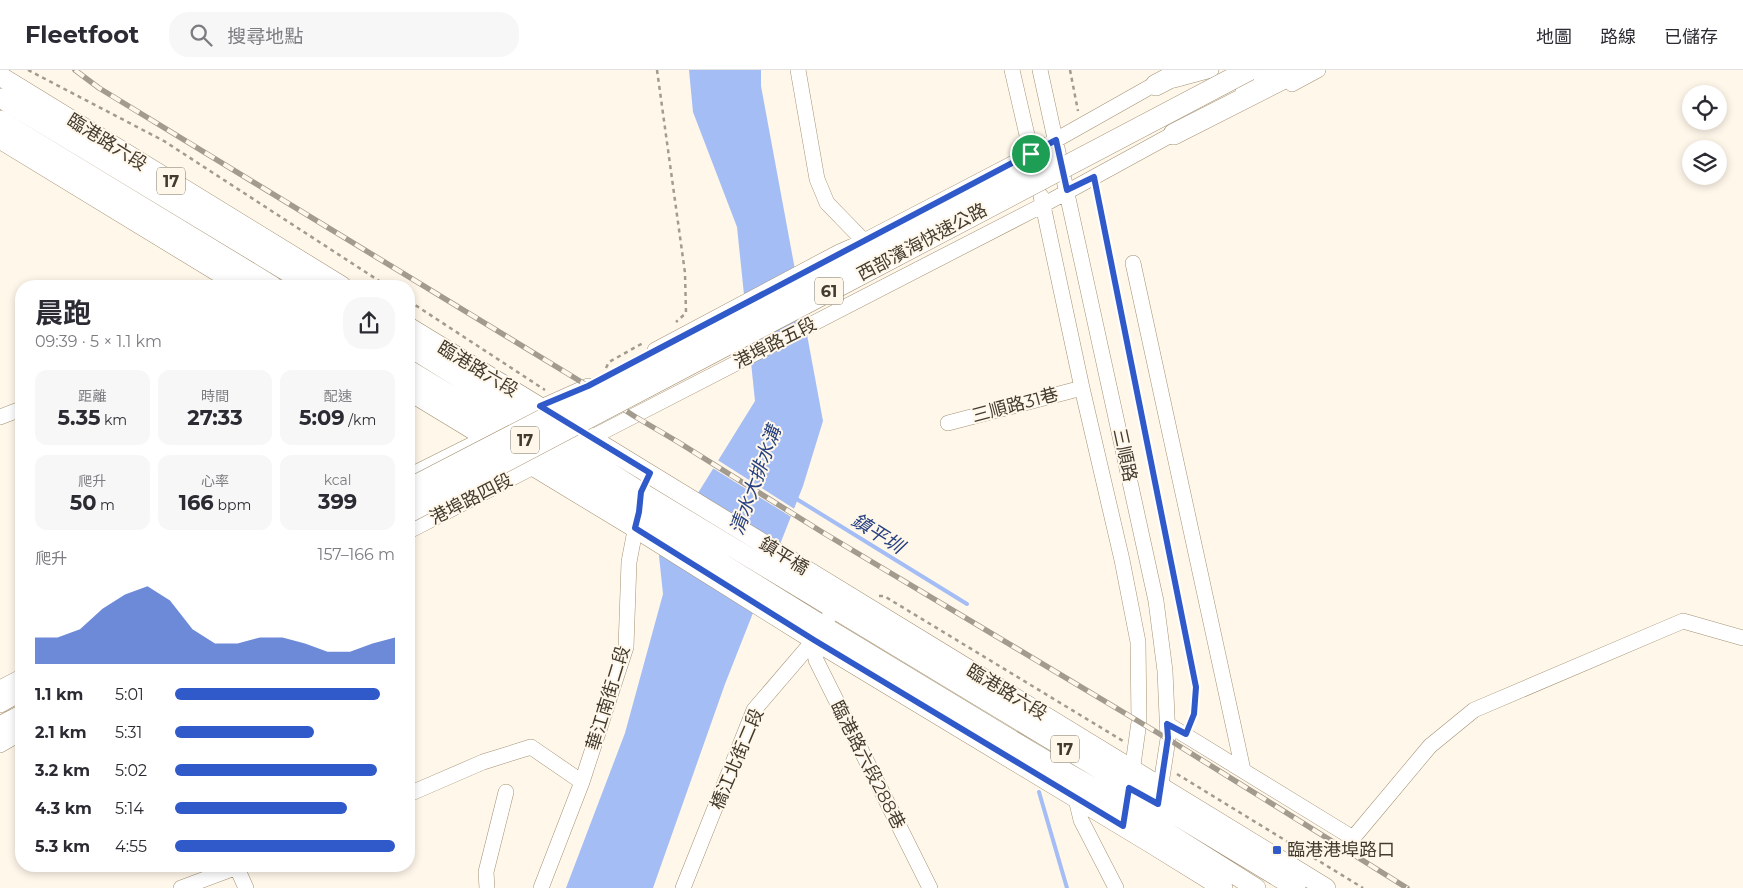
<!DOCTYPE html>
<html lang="zh-TW">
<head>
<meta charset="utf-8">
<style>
  :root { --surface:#fff; --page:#f7f7f7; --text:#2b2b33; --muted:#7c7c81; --line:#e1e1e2; --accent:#3059c9 }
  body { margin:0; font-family:Montserrat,"Noto Sans TC",sans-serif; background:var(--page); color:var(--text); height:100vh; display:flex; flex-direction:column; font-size:19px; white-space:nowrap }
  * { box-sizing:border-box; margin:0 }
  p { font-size:16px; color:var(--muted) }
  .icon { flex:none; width:28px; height:28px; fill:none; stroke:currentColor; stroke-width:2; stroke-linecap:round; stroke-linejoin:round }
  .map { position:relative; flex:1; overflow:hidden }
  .side { position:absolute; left:15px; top:210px; width:400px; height:592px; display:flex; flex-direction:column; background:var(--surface); border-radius:20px; box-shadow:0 2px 8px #0003 }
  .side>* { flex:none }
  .fabs { position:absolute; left:1682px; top:15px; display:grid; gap:10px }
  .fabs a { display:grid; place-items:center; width:45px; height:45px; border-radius:50%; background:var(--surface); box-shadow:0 2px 8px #0003; font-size:25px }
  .pin { position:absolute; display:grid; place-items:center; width:42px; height:42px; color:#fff; margin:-21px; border:2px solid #fff; border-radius:50%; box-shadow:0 1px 5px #0007 }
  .round { display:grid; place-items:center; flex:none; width:52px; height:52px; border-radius:20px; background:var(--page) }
  .overview { display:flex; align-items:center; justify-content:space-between; height:85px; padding:0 20px }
  h1 { font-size:28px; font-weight:700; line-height:38px }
  .stats { display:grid; grid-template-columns:repeat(3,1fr); gap:8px; height:85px; padding:5px 20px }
  .stats div { display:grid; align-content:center; border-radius:12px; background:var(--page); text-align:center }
  .stats b { font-size:21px; font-weight:700 }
  .stats small { font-size:14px; font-weight:400 }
  .stats p { font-size:14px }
  .chart { height:140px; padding:10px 20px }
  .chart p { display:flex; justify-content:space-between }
  .chart svg { width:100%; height:90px; margin-top:5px; fill:var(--accent); opacity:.7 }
  ul { padding:0 20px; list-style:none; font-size:16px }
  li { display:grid; grid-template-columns:80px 60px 1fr; align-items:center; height:38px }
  li i { height:12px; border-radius:6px; background:var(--accent) }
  header { display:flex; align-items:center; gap:30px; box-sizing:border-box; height:70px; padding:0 25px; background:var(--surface); border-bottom:1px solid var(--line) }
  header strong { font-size:24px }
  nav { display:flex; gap:28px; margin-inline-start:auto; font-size:18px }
  .search { width:350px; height:45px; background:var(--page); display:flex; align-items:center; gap:12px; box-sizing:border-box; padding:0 18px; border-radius:20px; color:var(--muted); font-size:19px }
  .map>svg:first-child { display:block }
  .water { fill:#a4bdf5 }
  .pier { fill:#fff7ea }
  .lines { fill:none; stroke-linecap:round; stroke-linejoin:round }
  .stream { stroke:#a4bdf5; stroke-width:4 }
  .minor-casing { stroke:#a39274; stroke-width:16 }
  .major-casing { stroke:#a39274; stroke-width:20 }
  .highway-casing { stroke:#a39274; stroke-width:22 }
  .path { stroke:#a29b8e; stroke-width:2.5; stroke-dasharray:4 4; stroke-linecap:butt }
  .minor { stroke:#fff; stroke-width:15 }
  .major { stroke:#fff; stroke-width:19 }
  .highway { stroke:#fff; stroke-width:21 }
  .rail-casing { stroke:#a39b8e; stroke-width:5.5 }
  .rail { stroke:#fff7ea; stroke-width:4; stroke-dasharray:11; stroke-linecap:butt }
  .highway-bridge-casing { stroke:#a39274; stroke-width:22; stroke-linecap:butt }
  .highway-bridge { stroke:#fff; stroke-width:21 }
  .route-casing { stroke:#fff; stroke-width:10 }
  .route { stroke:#3059c9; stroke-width:6 }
  .poi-dot { fill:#3059c9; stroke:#fff7ea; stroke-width:2 }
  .labels { text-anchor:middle; stroke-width:4; stroke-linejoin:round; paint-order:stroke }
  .shield { fill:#fff7ea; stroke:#7b7366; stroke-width:1 }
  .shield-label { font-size:16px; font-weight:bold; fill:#423b2e }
  .street-label { font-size:18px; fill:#423b2e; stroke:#fff7ea }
  .poi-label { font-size:18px; fill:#423b2e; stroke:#fff7ea; text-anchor:start }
  .water-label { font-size:19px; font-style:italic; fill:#264081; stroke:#fff7ea }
</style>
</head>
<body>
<header>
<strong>Fleetfoot</strong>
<div class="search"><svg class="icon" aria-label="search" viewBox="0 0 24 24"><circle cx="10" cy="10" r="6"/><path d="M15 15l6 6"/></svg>搜尋地點</div>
<nav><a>地圖</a><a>路線</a><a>已儲存</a></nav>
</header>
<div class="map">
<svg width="1743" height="818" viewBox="0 0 1743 818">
  <rect width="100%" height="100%" fill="#fff7ea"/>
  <path class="water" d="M689 0H761V16L823 351 803 416 725 614 653 818H566L625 663 663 524 659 486 755 331 737 157 693 42Z"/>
  <path class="pier" d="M716 389 796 440 793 448 711 397Z"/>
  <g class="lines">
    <path class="stream" d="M795 428 967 534
      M1039 722 1067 818"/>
    <defs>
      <path id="minor" d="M798 0 817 109 827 133 864 171
        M1012 0 1033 91
        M1040 0 1156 531 1165 601 1168 669 1159 727
        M1174 10 1211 0
        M1292 14 1318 0
        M1243 20 1273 0
        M1041 126 1082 318 1122 490 1138 572 1139 652 1131 709
        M1133 193 1243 700
        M655 280 839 182 864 171 1031 84 1164 9
        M532 341 588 316
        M0 347 21 339
        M948 353 1082 318
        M581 373 1043 135 1182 59
        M409 406 479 371
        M409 461 541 393
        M814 570 816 590 930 818
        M0 618 21 607
        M1167 654 1353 768 1430 676 1474 640 1683 551 1743 568
        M0 675 21 663
        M409 724 483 692 531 677 582 712
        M1076 729 1081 750 1116 818
        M237 798 246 818
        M181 818 240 796
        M487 818 486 802 506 722
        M541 818 582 712 626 577 629 492 637 450
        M683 818 754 640 814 570 834 539 838 529"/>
      <path id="major" d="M0 6 342 216
        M0 28 311 216
        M0 50 273 216
        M0 69 241 216
        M409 257 1326 818
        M409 277 572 378 641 422 1296 818
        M409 300 553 387 639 442 822 555 1035 684 1127 737 1256 818
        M409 321 635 458 814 570 1152 774 1223 818"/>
      <path id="highway" d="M1156 15 1185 0
        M1174 64 1300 0
        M0 632 21 620
        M0 657 21 646"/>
    </defs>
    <use href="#minor" class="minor-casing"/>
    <use href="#major" class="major-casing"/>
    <use href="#highway" class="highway-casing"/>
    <path class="path" d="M28 0 164 71 387 216
      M657 0 685 203 686 243 676 252
      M1070 0 1078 41
      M1097 122 1196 617 1194 644 1190 653
      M409 231 545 320
      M606 298 609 292 643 273
      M879 526H884L1123 671
      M1177 704 1363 818"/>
    <use href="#minor" class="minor"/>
    <use href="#major" class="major"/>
    <use href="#highway" class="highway"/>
    <defs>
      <path id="rail" d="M75 0 99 18 588 316 634 346 678 372 822 462 1168 669 1407 818"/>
    </defs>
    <use href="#rail" class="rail-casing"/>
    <use href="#rail" class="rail"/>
    <defs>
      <path id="highway-bridge" d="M409 419 1047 89
        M409 442 1249 0"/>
    </defs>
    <use href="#highway-bridge" class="highway-bridge-casing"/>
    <use href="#highway-bridge" class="highway-bridge"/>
  </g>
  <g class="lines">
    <defs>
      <path id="route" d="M1056 70 1067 120 1094 107 1196 617 1194 644 1186 664 1167 654 1168 668 1158 734 1129 718 1123 756 814 570 635 458 639 442 641 422 650 403 540 336 588 316Z"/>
    </defs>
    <use href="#route" class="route-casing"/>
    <use href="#route" class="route"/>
  </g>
  <rect class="poi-dot" x="1272" y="775" width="10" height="10" rx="2.5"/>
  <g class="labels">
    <g class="shield">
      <rect x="157" y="97.5" width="28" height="27" rx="4"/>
      <rect x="815" y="207.5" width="28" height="27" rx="4"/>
      <rect x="511" y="356.5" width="28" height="27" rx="4"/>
      <rect x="1051" y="665.5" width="28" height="27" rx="4"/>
    </g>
    <g class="shield-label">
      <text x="171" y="117">17</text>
      <text x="829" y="227">61</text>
      <text x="525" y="376">17</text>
      <text x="1065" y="685">17</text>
    </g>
    <g class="street-label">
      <text transform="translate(107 72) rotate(32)" y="6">臨港路六段</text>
      <text transform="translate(922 172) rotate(-28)" y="6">西部濱海快速公路</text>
      <text transform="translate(775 273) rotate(-27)" y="6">港埠路五段</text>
      <text transform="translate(478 299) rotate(31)" y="6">臨港路六段</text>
      <text transform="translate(1015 335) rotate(-15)" y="6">三順路31巷</text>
      <text transform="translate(1125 385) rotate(78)" y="6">三順路</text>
      <text transform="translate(471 429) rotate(-27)" y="6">港埠路四段</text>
      <text transform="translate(784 486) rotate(32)" y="6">鎮平橋</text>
      <text transform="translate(1007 622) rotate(31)" y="6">臨港路六段</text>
      <text transform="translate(608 628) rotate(-73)" y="6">華江南街二段</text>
      <text transform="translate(737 689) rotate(-67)" y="6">橋江北街二段</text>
      <text transform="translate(868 695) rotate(63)" y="6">臨港路六段288巷</text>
    </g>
    <g class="poi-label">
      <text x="1287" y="786">臨港港埠路口</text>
    </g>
    <g class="water-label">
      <text transform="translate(755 410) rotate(-70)" y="7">清水大排水溝</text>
      <text transform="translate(878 463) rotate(32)" y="7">鎮平圳</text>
    </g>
  </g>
</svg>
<div class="fabs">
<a><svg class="icon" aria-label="locate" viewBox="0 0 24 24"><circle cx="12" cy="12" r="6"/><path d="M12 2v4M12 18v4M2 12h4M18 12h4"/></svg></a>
<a><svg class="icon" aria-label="layers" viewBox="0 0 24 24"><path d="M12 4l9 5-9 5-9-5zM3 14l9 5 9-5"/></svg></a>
</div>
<div class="pin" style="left:1031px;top:84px;background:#1e9e55"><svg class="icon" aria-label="arrive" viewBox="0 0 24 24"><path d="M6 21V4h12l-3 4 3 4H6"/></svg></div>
<section class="side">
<div class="overview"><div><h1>晨跑</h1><p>09:39 · 5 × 1.1 km</p></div><a class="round"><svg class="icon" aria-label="share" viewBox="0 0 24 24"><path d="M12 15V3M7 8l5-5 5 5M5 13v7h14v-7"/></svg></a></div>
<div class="stats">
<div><p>距離</p><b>5.35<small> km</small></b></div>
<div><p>時間</p><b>27:33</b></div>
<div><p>配速</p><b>5:09<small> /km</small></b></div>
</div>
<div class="stats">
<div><p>爬升</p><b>50<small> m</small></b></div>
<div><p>心率</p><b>166<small> bpm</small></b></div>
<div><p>kcal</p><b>399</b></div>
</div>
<div class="chart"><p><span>爬升</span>157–166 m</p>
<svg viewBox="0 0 160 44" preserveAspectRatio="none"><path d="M0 44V31L10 31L20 27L30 17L40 10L50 6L60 13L70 27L80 34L90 34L100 31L110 31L120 34L130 38L140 38L150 34L160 31V44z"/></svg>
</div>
<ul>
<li><b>1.1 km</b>5:01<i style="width:93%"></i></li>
<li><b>2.1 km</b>5:31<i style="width:63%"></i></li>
<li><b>3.2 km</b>5:02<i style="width:92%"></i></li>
<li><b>4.3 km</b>5:14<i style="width:78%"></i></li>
<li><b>5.3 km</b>4:55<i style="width:100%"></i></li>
</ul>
</section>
</div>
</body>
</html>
